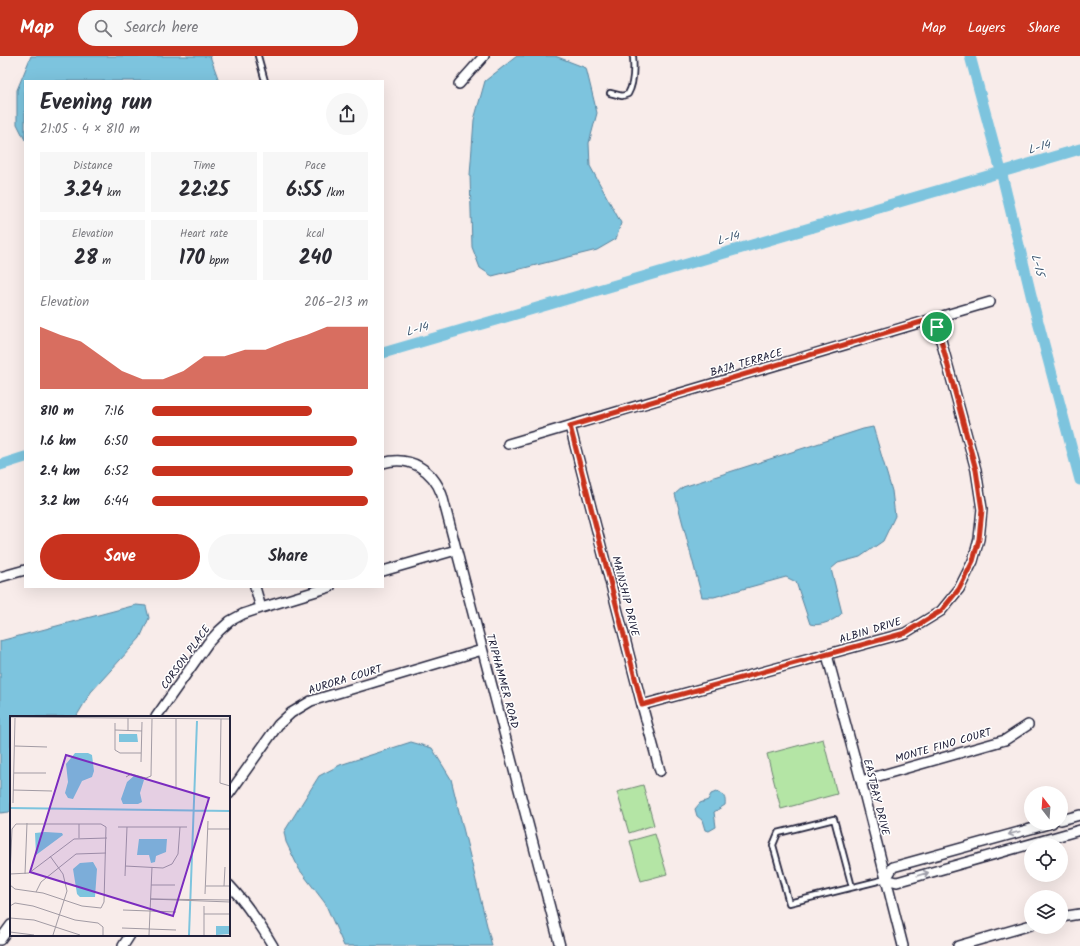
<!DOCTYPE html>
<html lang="en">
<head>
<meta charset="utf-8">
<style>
  :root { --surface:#fff; --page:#f7f7f7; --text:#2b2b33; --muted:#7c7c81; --accent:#c8321e }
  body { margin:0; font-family:Kalam,sans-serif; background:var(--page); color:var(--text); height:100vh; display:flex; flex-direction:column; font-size:15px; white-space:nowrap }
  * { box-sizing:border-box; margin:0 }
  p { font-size:13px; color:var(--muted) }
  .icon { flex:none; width:22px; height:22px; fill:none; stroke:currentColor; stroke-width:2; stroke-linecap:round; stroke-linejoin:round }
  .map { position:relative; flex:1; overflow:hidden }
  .side { position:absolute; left:24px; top:24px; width:360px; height:508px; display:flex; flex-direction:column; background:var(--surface); border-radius:0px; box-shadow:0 4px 16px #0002 }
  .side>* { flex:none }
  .needle { width:26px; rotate:343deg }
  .fabs { position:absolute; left:1024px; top:730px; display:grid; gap:8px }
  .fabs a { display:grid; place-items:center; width:44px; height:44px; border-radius:50%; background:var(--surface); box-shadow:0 4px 16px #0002; font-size:20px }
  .pin { position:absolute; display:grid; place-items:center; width:34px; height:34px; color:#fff; margin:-17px; border:2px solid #fff; border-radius:50%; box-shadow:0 1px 4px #0007 }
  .round { display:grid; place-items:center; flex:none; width:42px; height:42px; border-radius:21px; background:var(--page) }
  .headline { display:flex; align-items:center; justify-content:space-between; height:68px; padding:0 16px }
  h1 { font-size:22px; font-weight:800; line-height:30px }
  .metrics { display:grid; grid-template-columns:repeat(3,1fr); gap:6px; height:68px; padding:4px 16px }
  .metrics div { display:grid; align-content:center; border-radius:0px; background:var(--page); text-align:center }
  .metrics b { font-size:20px; font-weight:800 }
  .metrics small { font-size:11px; font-weight:400 }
  .metrics p { font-size:11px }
  .chart { height:112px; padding:8px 16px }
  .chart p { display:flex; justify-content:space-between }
  .chart svg { width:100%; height:72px; margin-top:4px; fill:var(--accent); opacity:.7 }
  .button { display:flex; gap:8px; margin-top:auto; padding:8px 16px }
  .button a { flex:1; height:46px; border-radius:24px; background:var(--accent); color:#fff; font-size:16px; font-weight:800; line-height:46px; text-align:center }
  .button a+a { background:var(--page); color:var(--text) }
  ul { padding:0 16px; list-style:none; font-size:13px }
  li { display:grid; grid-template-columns:64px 48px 1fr; align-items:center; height:30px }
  li i { height:10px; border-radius:5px; background:var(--accent) }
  header { display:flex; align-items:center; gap:24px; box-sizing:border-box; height:56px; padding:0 20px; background:var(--accent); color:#fff }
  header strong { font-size:19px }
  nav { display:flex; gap:22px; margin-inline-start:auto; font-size:14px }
  .search { width:280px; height:36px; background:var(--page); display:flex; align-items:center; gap:10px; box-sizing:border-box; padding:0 14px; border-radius:22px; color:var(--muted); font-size:15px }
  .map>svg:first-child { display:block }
  .green { fill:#b4e5a5; stroke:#6b8470 }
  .water { fill:#7dc4de; stroke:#59839d }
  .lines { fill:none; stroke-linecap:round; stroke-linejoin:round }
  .canal { stroke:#7dc4de; stroke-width:11 }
  .service-casing { stroke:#22223b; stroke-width:8 }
  .minor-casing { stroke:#22223b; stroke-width:12 }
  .service { stroke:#fff; stroke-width:4.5 }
  .minor { stroke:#fff; stroke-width:9 }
  .oneway { stroke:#9c9ca7 }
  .route-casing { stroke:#fff; stroke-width:8 }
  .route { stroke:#c8321e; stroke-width:5 }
  .labels { text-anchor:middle; stroke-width:3; stroke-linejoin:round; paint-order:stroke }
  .street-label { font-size:11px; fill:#22223b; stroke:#fff }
  .water-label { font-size:12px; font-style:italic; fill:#425b74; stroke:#fff }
  .inset-river { fill:none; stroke:#7dc4de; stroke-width:2 }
  .inset-road { fill:none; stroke:#a29ba4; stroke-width:1 }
  .view { fill:#7b2cbf; fill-opacity:0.15; stroke:#7b2cbf; stroke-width:2 }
  .inset-edge { fill:none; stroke:#22223b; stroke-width:2 }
</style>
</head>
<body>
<header>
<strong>Map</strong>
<div class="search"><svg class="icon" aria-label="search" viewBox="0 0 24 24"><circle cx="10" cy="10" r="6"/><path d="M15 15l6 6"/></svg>Search here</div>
<nav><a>Map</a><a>Layers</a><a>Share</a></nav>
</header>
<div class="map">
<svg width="1080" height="890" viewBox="0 0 1080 890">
  <rect width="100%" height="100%" fill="#f8ecea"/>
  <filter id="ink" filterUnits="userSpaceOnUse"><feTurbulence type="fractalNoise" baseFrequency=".025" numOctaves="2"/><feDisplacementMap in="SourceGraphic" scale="8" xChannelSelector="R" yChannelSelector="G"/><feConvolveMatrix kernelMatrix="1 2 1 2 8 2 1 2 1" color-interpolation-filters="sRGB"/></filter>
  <g filter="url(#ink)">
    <path class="green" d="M823 683 837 738 781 753 767 698Z
      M643 729 654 769 629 777 617 736Z
      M655 778 667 818 641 825 630 785Z"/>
    <path class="water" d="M31 0H210L219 25H25V84L17 68V34Z
      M517 0H555L586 12 597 57 589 87 590 110 621 167 616 183 597 194 492 220 480 212 472 191 470 119 474 64 485 25Z
      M873 371 892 435 895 460 883 485 860 501 838 507 831 513 842 557C836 564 819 571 810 568L796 526 786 521 714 541H702L675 438 683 431 863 373Z
      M136 549 146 550 149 562 140 582 91 636 76 661H11V754L9 756 0 757V585Z
      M411 686 432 692 451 723 492 890H344L325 847 299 813 286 786 284 776 319 720 340 709Z
      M716 736C724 738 726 742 725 749L714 756 716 771 709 775 705 774 702 764 697 760 695 753 700 747 708 744 711 738Z"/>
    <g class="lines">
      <path class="canal" d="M970 0 1001 115 1032 243 1080 424
        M383 297 1080 93
        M0 409 25 401"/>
      <defs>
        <path id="service" d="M258 0 265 25
          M610 37 622 40 628 38C634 28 634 12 633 0
          M852 831 834 763 778 777 773 789 789 847 886 823"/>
        <path id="minor" d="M459 28 484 0
          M570 370 642 649 660 715
          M508 388 990 246
          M383 407C410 399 433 414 442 439L560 890
          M383 515 456 494
          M0 521 25 514
          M255 531 261 552
          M827 599 861 725 903 890
          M642 649 905 577 941 555 959 533 973 505 979 483 982 453 976 414 935 262
          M156 661 208 587 219 575 230 565 243 558 261 552 330 531
          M861 725 1005 684 1028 669
          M229 738 278 669 291 657 311 645 482 594
          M1061 764 1080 759
          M1052 767 893 811 886 823 897 826 1080 774
          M229 829C247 848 260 868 273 890
          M1061 861 1080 858
          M0 884 11 869
          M123 890 130 879
          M958 890 1031 869"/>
      </defs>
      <use href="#service" class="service-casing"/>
      <use href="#minor" class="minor-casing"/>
      <use href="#service" class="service"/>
      <use href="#minor" class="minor"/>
    </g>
    <defs><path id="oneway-shaft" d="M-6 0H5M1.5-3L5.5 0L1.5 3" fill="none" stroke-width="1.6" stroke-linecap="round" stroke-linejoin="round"/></defs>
    <g class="oneway">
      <use href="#oneway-shaft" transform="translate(1014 777) rotate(165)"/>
      <use href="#oneway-shaft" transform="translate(923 818) rotate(-16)"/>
    </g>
  </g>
  <g class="lines" filter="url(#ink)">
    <defs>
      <path id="route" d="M935 262 976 414 982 454 979 483 973 505 959 533 941 555 905 577 642 649 570 370Z"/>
    </defs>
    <use href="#route" class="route-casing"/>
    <use href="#route" class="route"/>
  </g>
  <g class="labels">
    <g class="street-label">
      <text transform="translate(746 306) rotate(-16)" y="4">BAJA TERRACE</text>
      <text transform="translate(626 540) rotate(76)" y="4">MAINSHIP DRIVE</text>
      <text transform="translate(870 574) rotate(-17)" y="4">ALBIN DRIVE</text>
      <text transform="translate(185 601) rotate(-54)" y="4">CORSON PLACE</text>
      <text transform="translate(345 623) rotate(-17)" y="4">AURORA COURT</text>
      <text transform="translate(503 625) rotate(75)" y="4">TRIPHAMMER ROAD</text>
      <text transform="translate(943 689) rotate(-16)" y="4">MONTE FINO COURT</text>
      <text transform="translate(877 741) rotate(76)" y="4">EASTBAY DRIVE</text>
    </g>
    <g class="water-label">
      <text transform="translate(1039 91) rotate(-16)" y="4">L-14</text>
      <text transform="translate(728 182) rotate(-16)" y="4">L-14</text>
      <text transform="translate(1038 209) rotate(75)" y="4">L-15</text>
      <text transform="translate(417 273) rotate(-16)" y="4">L-14</text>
    </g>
  </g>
  <g transform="translate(10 660)">
    <rect width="220" height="220" fill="#f8ecea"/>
    <path d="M109 18H127L128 26H109ZM65 37H78L82 39 84 55 82 61 72 65 63 83 58 82 55 77 58 66 56 48ZM125 59 134 64 130 77 132 86 128 88H113L111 83 117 66ZM35 116 52 117 53 119 26 139 25 117ZM129 123H157L156 136 146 140 145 146 141 147 139 139H127ZM83 146 87 153 85 181H70L67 178 63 153 70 147ZM206 210H220V218L206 219Z" fill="#7dc4de"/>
    <path class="inset-river" d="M0 92 220 95M179 219 187 5"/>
    <path class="inset-road" d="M0 1 220 3M166 2V72M211 3 210 67 220 70M105 7V34L110 37H131M105 14 132 15M118 15V2M5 30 37 31M131 46 132 6M4 57H36M116 61 121 58 136 62 141 60 142 3M3 74 42 75M3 87 5 2M108 111H177M198 113H220M69 122V108M40 140 53 158 57 175 43 219M115 150 153 152 162 148 168 138 170 111M0 158 19 157 64 123 97 122M15 158 17 107M0 160 2 113 6 108H91L96 111 94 186 91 192 72 190 33 177 5 173 0 169M115 160 117 111M141 169H165M196 170H220M214 170 215 151M26 176 31 166 66 138 96 137M195 178 198 105M140 183 220 184M140 183 220 186M0 190 5 187 23 190 65 204 88 207 93 211V219M113 194 166 196M194 198H220M0 202 24 204 70 219M112 212 166 214M0 216 24 219M139 219 142 151M194 219V190"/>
    <path class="view" d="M56 39 199 82 163 200 20 156Z"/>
    <rect width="220" height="220" class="inset-edge"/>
  </g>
</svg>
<div class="fabs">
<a><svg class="needle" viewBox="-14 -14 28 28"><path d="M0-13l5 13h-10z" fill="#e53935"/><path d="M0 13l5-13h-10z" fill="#7c7c81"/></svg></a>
<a><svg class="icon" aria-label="locate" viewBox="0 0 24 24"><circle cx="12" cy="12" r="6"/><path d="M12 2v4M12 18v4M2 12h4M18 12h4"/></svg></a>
<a><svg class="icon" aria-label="layers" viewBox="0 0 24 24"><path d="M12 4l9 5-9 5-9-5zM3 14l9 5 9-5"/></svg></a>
</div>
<div class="pin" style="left:937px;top:271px;background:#1e9e55"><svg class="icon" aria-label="arrive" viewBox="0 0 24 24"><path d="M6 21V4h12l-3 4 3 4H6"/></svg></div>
<section class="side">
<div class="headline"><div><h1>Evening run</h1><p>21:05 · 4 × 810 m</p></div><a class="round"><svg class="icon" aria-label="share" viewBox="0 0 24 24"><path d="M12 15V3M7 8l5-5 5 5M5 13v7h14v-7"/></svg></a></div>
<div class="metrics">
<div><p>Distance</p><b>3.24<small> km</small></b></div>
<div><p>Time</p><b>22:25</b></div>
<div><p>Pace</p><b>6:55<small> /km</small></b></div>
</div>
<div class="metrics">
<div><p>Elevation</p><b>28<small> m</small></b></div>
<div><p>Heart rate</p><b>170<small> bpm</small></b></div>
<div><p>kcal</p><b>240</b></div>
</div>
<div class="chart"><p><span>Elevation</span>206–213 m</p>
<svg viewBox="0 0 160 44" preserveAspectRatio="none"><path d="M0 44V6L10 11L20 15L30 24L40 33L50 38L60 38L70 33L80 24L90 24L100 20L110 20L120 15L130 11L140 6L150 6L160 6V44z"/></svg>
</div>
<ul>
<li><b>810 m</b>7:16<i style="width:74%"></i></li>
<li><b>1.6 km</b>6:50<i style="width:95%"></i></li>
<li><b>2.4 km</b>6:52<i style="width:93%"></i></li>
<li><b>3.2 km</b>6:44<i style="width:100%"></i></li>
</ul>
<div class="button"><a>Save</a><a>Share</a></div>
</section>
</div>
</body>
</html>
